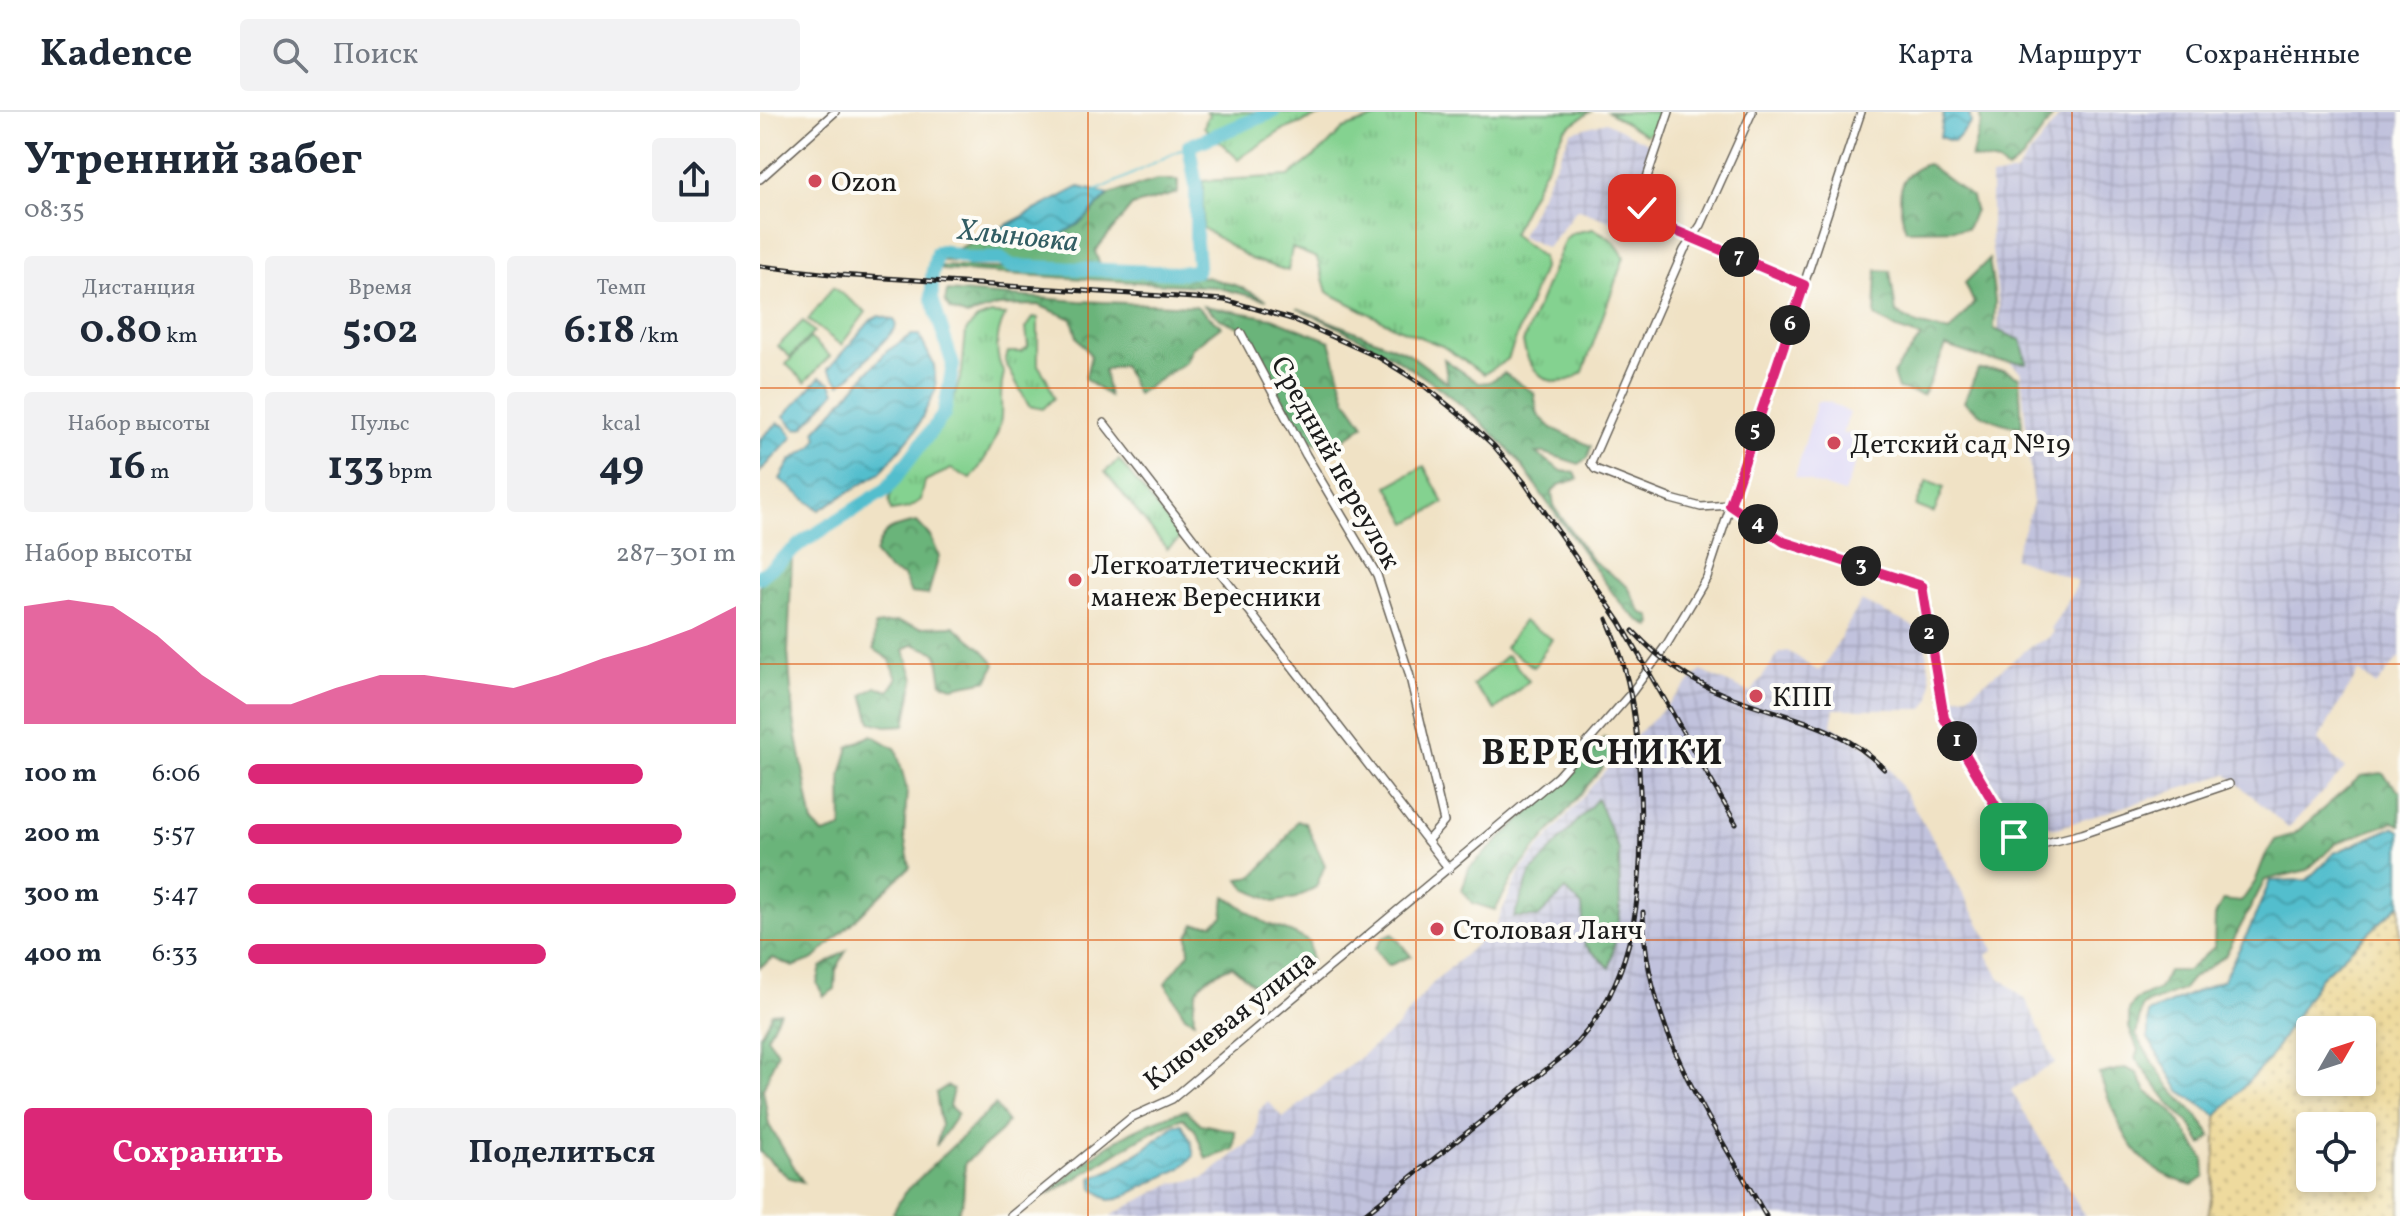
<!DOCTYPE html>
<html lang="ru">
<head>
<meta charset="utf-8">
<style>
  :root { --surface:#fff; --page:#f2f2f3; --text:#1f2937; --muted:#747a83; --line:#e0e1e3; --accent:#db2777 }
  body { margin:0; font-family:Vollkorn,serif; background:var(--page); color:var(--text); height:100vh; display:flex; flex-direction:column; font-size:30px; white-space:nowrap }
  * { box-sizing:border-box; margin:0 }
  p { font-size:26px; color:var(--muted) }
  .icon { flex:none; width:44px; height:44px; fill:none; stroke:currentColor; stroke-width:2; stroke-linecap:round; stroke-linejoin:round }
  .map { position:relative; flex:1; overflow:hidden }
  .details { display:flex; flex-direction:column; background:var(--surface); width:760px }
  .details>* { flex:none }
  .needle { width:52px; rotate:51deg }
  .buttons { position:absolute; left:1536px; top:904px; display:grid; gap:16px }
  .buttons a { display:grid; place-items:center; width:80px; height:80px; border-radius:8px; background:var(--surface); box-shadow:0 4px 12px #0003; font-size:40px }
  .pin { position:absolute; display:grid; place-items:center; width:68px; height:68px; color:#fff; margin:-34px; border-radius:16px; box-shadow:0 4px 12px #0006 }
  .km { position:absolute; width:40px; height:40px; margin:-20px; border-radius:50%; background:#222; color:#fff; font-size:22px; line-height:40px; text-align:center }
  .round { display:grid; place-items:center; flex:none; width:84px; height:84px; border-radius:8px; background:var(--page) }
  .overview { display:flex; align-items:center; justify-content:space-between; height:136px; padding:0 24px }
  h1 { font-size:44px; font-weight:700; line-height:60px }
  .metrics { display:grid; grid-template-columns:repeat(3,1fr); gap:12px; height:136px; padding:8px 24px }
  .metrics div { display:grid; align-content:center; border-radius:8px; background:var(--page); text-align:center }
  .metrics b { font-size:40px; font-weight:700 }
  .metrics small { font-size:22px; font-weight:400 }
  .metrics p { font-size:22px }
  .chart { height:224px; padding:16px 24px }
  .chart p { display:flex; justify-content:space-between }
  .chart svg { width:100%; height:144px; margin-top:8px; fill:var(--accent); opacity:.7 }
  .action { display:flex; gap:16px; margin-top:auto; padding:16px 24px }
  .action a { flex:1; height:92px; border-radius:8px; background:var(--accent); color:#fff; font-size:32px; font-weight:700; line-height:92px; text-align:center }
  .action a+a { background:var(--page); color:var(--text) }
  ul { padding:0 24px; list-style:none; font-size:26px }
  li { display:grid; grid-template-columns:128px 96px 1fr; align-items:center; height:60px }
  li i { height:20px; border-radius:10px; background:var(--accent) }
  header { display:flex; align-items:center; gap:48px; box-sizing:border-box; height:112px; padding:0 40px; background:var(--surface); border-bottom:2px solid var(--line) }
  header strong { font-size:38px }
  nav { display:flex; gap:44px; margin-inline-start:auto; font-size:28px }
  .search { width:560px; height:72px; background:var(--page); display:flex; align-items:center; gap:20px; box-sizing:border-box; padding:0 28px; border-radius:8px; color:var(--muted); font-size:30px }
  main { display:flex; flex:1; min-height:0 }
  .map>svg:first-child { display:block }
  .built { fill:#dbd6f7 }
  .industrial { fill:url(#industrial-grid) }
  .grass { fill:url(#grass-tufts); stroke:#507756; stroke-width:2 }
  .forest { fill:url(#forest-crowns); stroke:#44684b; stroke-width:2 }
  .sand { fill:url(#sand-dots); stroke:#857b5d; stroke-width:2; fill-rule:evenodd }
  .green { fill:#84d290; stroke:#507756; stroke-width:2 }
  .water { fill:url(#water-waves); stroke:#376d74; stroke-width:2 }
  .lines { fill:none; stroke-linecap:round; stroke-linejoin:round }
  .stream { stroke:#52becd; stroke-width:2 }
  .river { stroke:#52becd; stroke-width:14 }
  .minor-casing { stroke:#666157; stroke-width:10 }
  .minor { stroke:#fff; stroke-width:7 }
  .rail-casing { stroke:#1c1c1c; stroke-width:5 }
  .rail { stroke:#fdfcf7; stroke-width:2; stroke-dasharray:6; stroke-linecap:butt }
  .route-casing { stroke:#fff; stroke-width:16 }
  .route { stroke:#db2777; stroke-width:10 }
  .grid { fill:none; stroke:#de560d; stroke-width:2; stroke-opacity:0.55 }
  .poi-dot { fill:#d1495b; stroke:#fdfcf7; stroke-width:3 }
  .labels { text-anchor:middle; stroke-width:8; stroke-linejoin:round; paint-order:stroke }
  .poi-label { font-size:28px; fill:#1c1c1c; stroke:#fdfcf7; text-anchor:start }
  .street-label { font-size:28px; fill:#1c1c1c; stroke:#fdfcf7 }
  .water-label { font-size:30px; font-style:italic; fill:#325d63; stroke:#fdfcf7 }
  .district-label { font-size:36px; font-weight:bold; letter-spacing:2px; fill:#1c1c1c; stroke:#fdfcf7 }
</style>
</head>
<body>
<header>
<strong>Kadence</strong>
<div class="search"><svg class="icon" aria-label="search" viewBox="0 0 24 24"><circle cx="10" cy="10" r="6"/><path d="M15 15l6 6"/></svg>Поиск</div>
<nav><a>Карта</a><a>Маршрут</a><a>Сохранённые</a></nav>
</header>
<main>
<section class="details">
<div class="overview"><div><h1>Утренний забег</h1><p>08:35</p></div><a class="round"><svg class="icon" aria-label="share" viewBox="0 0 24 24"><path d="M12 15V3M7 8l5-5 5 5M5 13v7h14v-7"/></svg></a></div>
<div class="metrics">
<div><p>Дистанция</p><b>0.80<small> km</small></b></div>
<div><p>Время</p><b>5:02</b></div>
<div><p>Темп</p><b>6:18<small> /km</small></b></div>
</div>
<div class="metrics">
<div><p>Набор высоты</p><b>16<small> m</small></b></div>
<div><p>Пульс</p><b>133<small> bpm</small></b></div>
<div><p>kcal</p><b>49</b></div>
</div>
<div class="chart"><p><span>Набор высоты</span>287–301 m</p>
<svg viewBox="0 0 160 44" preserveAspectRatio="none"><path d="M0 44V8L10 6L20 8L30 17L40 29L50 38L60 38L70 33L80 29L90 29L100 31L110 33L120 29L130 24L140 20L150 15L160 8V44z"/></svg>
</div>
<ul>
<li><b>100 m</b>6:06<i style="width:81%"></i></li>
<li><b>200 m</b>5:57<i style="width:89%"></i></li>
<li><b>300 m</b>5:47<i style="width:100%"></i></li>
<li><b>400 m</b>6:33<i style="width:61%"></i></li>
</ul>
<div class="action"><a>Сохранить</a><a>Поделиться</a></div>
</section>
<div class="map">
<svg width="1640" height="1104" viewBox="0 0 1640 1104">
  <defs>
    <pattern id="industrial-grid" width="8" height="8" patternUnits="userSpaceOnUse" patternTransform="scale(2)"><rect width="8" height="8" fill="#c1c2dd"/><path d="M0 4h8M4 0v8" fill="none" stroke="#a5a6bd"/></pattern>
    <pattern id="grass-tufts" width="24" height="20" patternUnits="userSpaceOnUse" patternTransform="scale(2)"><rect width="24" height="20" fill="#84d290"/><path d="M3 7l-1-3M5 7V3M7 7l1-3M15 17l-1-3M17 17v-4M19 17l1-3" fill="none" stroke="#71b47c"/></pattern>
    <pattern id="forest-crowns" width="20" height="18" patternUnits="userSpaceOnUse" patternTransform="scale(2)"><rect width="20" height="18" fill="#6bb47a"/><path d="M2 6a3 3 0 1 1 6 0M12 15a3 3 0 1 1 6 0" fill="none" stroke="#579263"/></pattern>
    <pattern id="sand-dots" width="8" height="8" patternUnits="userSpaceOnUse" patternTransform="scale(2)"><rect width="8" height="8" fill="#eeda9e"/><path d="M2 2h.1M6 6h.1" fill="none" stroke="#ccba88" stroke-width="1.8" stroke-linecap="round"/></pattern>
    <pattern id="water-waves" width="16" height="10" patternUnits="userSpaceOnUse" patternTransform="scale(2)"><rect width="16" height="10" fill="#52becd"/><path d="M0 5q4-4 8 0t8 0" fill="none" stroke="#439aa6"/></pattern>
  </defs>
  <rect width="100%" height="100%" fill="#fdfcf7"/>
  <filter id="ink" filterUnits="userSpaceOnUse"><feTurbulence type="fractalNoise" baseFrequency=".0125" numOctaves="2"/><feDisplacementMap in="SourceGraphic" scale="16" xChannelSelector="R" yChannelSelector="G"/><feConvolveMatrix kernelMatrix="1 2 1 2 8 2 1 2 1" color-interpolation-filters="sRGB"/></filter>
  <filter id="wash" filterUnits="userSpaceOnUse"><feTurbulence type="fractalNoise" baseFrequency=".006" numOctaves="4" result="noise"/><feDisplacementMap in="SourceGraphic" scale="32" xChannelSelector="R" yChannelSelector="G"/><feGaussianBlur stdDeviation="1.8" result="paint"/><feColorMatrix in="noise" values="0 0 0 0 0 0 0 0 0 0 0 0 0 0 0 0 0 1.4 0 .05"/><feComposite in="paint" operator="in"/></filter>
  <g filter="url(#wash)">
    <rect width="100%" height="100%" fill="#f0e2c5"/>
    <path class="built" d="M1057 289 1069 290 1090 301 1082 322 1094 321 1105 326 1084 381 1035 365Z"/>
    <path class="industrial" d="M1303 0H1640V545L1616 573 1599 559 1558 628 1585 657 1528 716 1467 662 1297 716 1267 710 1247 696 1189 596V586L1208 583 1271 534 1288 526 1294 520 1291 517 1316 475V468L1253 446 1273 392 1261 260 1238 240 1239 195 1231 129V65L1255 61Z
      M846 10 893 34 876 84 887 113 884 122 817 97 787 136 761 124 811 20Z
      M1101 489 1163 519 1171 568V586L1164 597H1074L1071 613 1110 637 1132 660 1175 730 1234 838 1227 843 1240 866 1266 888 1295 951 1251 978 1325 1104H350L410 1072 444 1066 496 1025 499 998 508 989 523 1006 634 918 672 872 734 816 760 759 863 637 941 559 991 581 1019 541 1027 539 1033 542 1058 559 1065 553Z"/>
    <path class="grass" d="M447 0H569L521 19 478 47 444 15 447 5 450 4Z
      M632 0H830L805 17 752 122 782 145 783 156 748 247 724 262 682 234 635 215 567 180 557 146 532 136 528 159 491 147 443 116V69L529 64 566 35 583 17Z
      M833 117C848 123 856 130 864 145L823 260C793 283 769 262 763 230L805 127 812 121Z
      M231 202 245 203C236 222 234 243 244 261 239 280 242 288 241 305 240 324 222 353 211 367L191 357 165 369 161 388 149 396 131 399 129 388 136 370 188 304 202 260 206 219 217 207Z
      M274 205 278 206V253L287 267 294 286 283 297 269 294 245 250 248 240H261L268 235 266 216Z
      M359 348 421 426 407 437 345 360Z"/>
    <path class="forest" d="M1219 0H1296L1263 46 1247 58 1238 51 1211 46 1221 10Z
      M1168 52 1212 85 1215 98 1207 117 1146 118C1137 91 1134 61 1168 52Z
      M397 68H418V81L372 94 335 139 340 154 183 149 189 141 227 123 295 126 322 110 350 82Z
      M1229 147 1235 188 1234 217 1261 228 1267 251 1228 248 1186 234 1163 283 1138 277 1133 262 1161 225 1137 217 1115 204 1117 158 1130 159 1136 200 1157 212 1189 220 1214 191 1205 171Z
      M179 154 446 165 478 174 507 188 455 175 183 158Z
      M187 179 319 189 436 194 461 214 432 236 426 250 377 282 363 253 344 258 349 284 325 267 331 244 317 225 312 207 278 193 238 194 207 204 191 198 185 189Z
      M444 194 512 206 570 229 586 287 604 313 569 338 542 323 484 217 460 207Z
      M537 196 648 241 688 271 684 247 719 271 729 270 744 261 774 281 778 303 792 316 831 334 828 346 819 352 785 341H776L802 359 815 361 818 367 799 373 792 380 794 395 832 448 868 475 881 500 891 505 892 513 890 515C874 507 866 497 855 484 831 451 807 418 784 386 774 372 766 358 756 346 694 276 620 233 537 196Z
      M1218 257 1244 258 1259 265 1262 315C1241 313 1221 304 1204 290Z
      M157 410 171 425 179 444 168 483 151 481 143 464 128 458 115 442C122 416 132 415 157 410Z
      M32 444 28 540 33 603 53 712 63 722 82 716 81 663 89 635 112 623 136 637 147 677 144 724 150 755 54 847 33 855 13 846 0 855V472Z
      M136 510 160 515 194 514C208 527 225 536 235 552L228 568 192 575 182 571 177 541 153 532 144 538 154 566 145 613 126 614 111 610 103 583 116 575 129 579 137 567 130 548 114 537 115 513Z
      M844 626 851 629 857 638 757 759 735 798 712 791 702 778 709 756 784 686Z
      M1622 661 1640 680V713L1633 710 1576 731 1547 758 1505 768 1465 844 1431 867 1422 878 1382 894 1376 923C1388 943 1400 964 1415 981 1430 998 1441 1004 1451 1025L1442 1033 1431 1013 1410 992 1375 946 1378 938 1369 915V898L1375 888 1399 877 1408 859H1427L1454 835 1455 804 1463 788 1481 790 1495 770 1505 744 1515 728 1534 722 1601 664Z
      M837 687 859 738 860 800 850 856 825 833 822 794 806 778 778 805H754L770 762Z
      M537 709 545 710 565 753 556 775 536 786 514 790 486 777 479 767 492 765 497 760 519 737Z
      M465 784C480 792 493 805 508 812 525 819 531 818 549 830L551 849 539 862 521 867 516 876 502 880 472 854C441 866 431 875 434 909L425 904 405 871 429 841 428 824 435 812H453L463 804Z
      M633 822 651 844 628 854 615 837 622 826Z
      M86 839 76 858 75 877 64 884 57 872 61 855Z
      M20 900 7 925 18 940 3 977 9 1013 43 1070 28 1065 0 1040V923L12 901Z
      M1365 956 1377 961 1386 979 1413 1000 1444 1047 1445 1065 1433 1073C1371 1058 1360 1015 1339 962Z
      M187 974 193 978 189 994 198 1002 176 1034 181 1014 176 981Z
      M235 993 247 1010 241 1019 205 1051 203 1089 197 1102 138 1104 133 1101 144 1081Z
      M426 998 441 1012 475 1019 474 1037 446 1047 435 1018 423 1006C373 1025 334 1059 287 1083 326 1045 373 1012 426 998Z"/>
    <path class="sand" d="M1640 792V1104H1448L1454 1070 1457 1004 1509 947 1560 866ZM1550 918H1602V970H1550ZM1550 1014H1602V1066H1550Z"/>
    <path class="green" d="M848 0H902L897 16 886 23Z
      M73 175 106 200 81 233 48 208Z
      M43 209 54 220 30 245 18 234Z
      M50 226 70 244 45 270 26 252Z
      M664 354 684 391 648 411 628 374Z
      M1167 369 1184 376 1174 401 1156 394Z
      M763 509 792 527 774 555 745 536Z
      M747 543 769 569 735 598 713 573Z"/>
    <path class="water" d="M1184 0H1209L1211 11 1194 30 1180 25Z
      M319 75 349 82 322 110 295 126 227 123Z
      M119 204 134 208 136 211 135 217 89 266 80 272 68 257 111 208Z
      M152 223H159L174 253 176 277 156 318 120 361 59 398 20 367 31 348 52 335 58 326 55 319 127 239Z
      M60 265 71 271 75 280 44 315 36 317 24 304Z
      M18 311 25 314 33 325 0 360V327Z
      M1634 715 1640 719V792L1560 866 1509 947 1457 1004 1420 979 1388 926V901L1463 868 1489 818 1510 769 1547 768 1574 741Z
      M422 1012 431 1029 434 1044 421 1056 359 1087 349 1088 333 1076 332 1066 351 1058 384 1037 415 1013Z"/>
    <g class="lines">
      <path class="stream" d="M335 79C368 66 397 48 429 34"/>
      <path class="river" d="M0 465 43 430 127 377 184 302 193 253 172 187V163L177 141 183 139 209 147H241L252 154 417 161 436 159 438 152 436 131V74L429 34 513 0"/>
    </g>
  </g>
  <g filter="url(#ink)">
    <g class="lines">
      <defs>
        <path id="minor" d="M909 0 880 86 885 101 895 110 1044 173
          M0 67 75 0
          M481 221 546 343 617 463 649 561 684 710 667 729
          M344 311 689 757
          M970 393 1024 430 1162 474 1184 606 1254 725 1270 735 1322 722 1469 672
          M970 393 941 395 911 387 835 357 831 351 924 138 941 113 992 0
          M251 1104 372 1005 412 987 797 665 872 580 907 532 947 465 1101 0"/>
      </defs>
      <use href="#minor" class="minor-casing"/>
      <use href="#minor" class="minor"/>
      <defs>
        <path id="rail" d="M0 154 79 163 465 188 535 208 620 246 662 272 705 307 734 334 764 370 860 510 976 712
          M873 519C899 547 928 568 963 582 1020 605 1079 610 1124 657
          M883 800C885 917 950 1007 1006 1104
          M602 1104 807 941C878 873 884 772 880 679 878 619 872 563 847 507"/>
      </defs>
      <use href="#rail" class="rail-casing"/>
      <use href="#rail" class="rail"/>
    </g>
  </g>
  <g class="lines" filter="url(#ink)">
    <defs>
      <path id="route" d="M882 96 895 110 1044 173 970 393 1024 430 1162 474 1184 606 1254 725"/>
    </defs>
    <use href="#route" class="route-casing"/>
    <use href="#route" class="route"/>
  </g>
  <path class="grid" d="M328 0V1104M656 0V1104M984 0V1104M1312 0V1104M0 276H1640M0 552H1640M0 828H1640"/>
  <g class="poi-dot">
    <circle cx="55" cy="69" r="8"/>
    <circle cx="1074" cy="331" r="8"/>
    <circle cx="315" cy="468" r="8"/>
    <circle cx="996" cy="584" r="8"/>
    <circle cx="677" cy="817" r="8"/>
  </g>
  <g class="labels">
    <g class="poi-label">
      <text x="71" y="79">Ozon</text>
      <text x="1090" y="341">Детский сад №19</text>
      <text x="331" y="462">Легкоатлетический<tspan x="331" dy="32">манеж Вересники</tspan></text>
      <text x="1012" y="594">КПП</text>
      <text x="693" y="827">Столовая Ланч</text>
    </g>
    <g class="street-label">
      <text transform="translate(577 350) rotate(61)" y="10">Средний переулок</text>
      <text transform="translate(469 907) rotate(-38)" y="10">Ключевая улица</text>
    </g>
    <g class="water-label">
      <text transform="translate(258 123) rotate(6)" y="10">Хлыновка</text>
    </g>
    <g class="district-label">
      <text x="843" y="652">ВЕРЕСНИКИ</text>
    </g>
  </g>
</svg>
<div class="buttons">
<a><svg class="needle" viewBox="-14 -14 28 28"><path d="M0-13l5 13h-10z" fill="#e53935"/><path d="M0 13l5-13h-10z" fill="#747a83"/></svg></a>
<a><svg class="icon" aria-label="locate" viewBox="0 0 24 24"><circle cx="12" cy="12" r="6"/><path d="M12 2v4M12 18v4M2 12h4M18 12h4"/></svg></a>
</div>
<div class="pin" style="left:1254px;top:725px;background:#1e9e55"><svg class="icon" aria-label="arrive" viewBox="0 0 24 24"><path d="M6 21V4h12l-3 4 3 4H6"/></svg></div>
<div class="pin" style="left:882px;top:96px;background:#d93025"><svg class="icon" aria-label="check" viewBox="0 0 24 24"><path d="M5 12l5 5 9-10"/></svg></div>
<b class="km" style="left:1197px;top:629px">1</b>
<b class="km" style="left:1169px;top:522px">2</b>
<b class="km" style="left:1101px;top:454px">3</b>
<b class="km" style="left:998px;top:412px">4</b>
<b class="km" style="left:995px;top:319px">5</b>
<b class="km" style="left:1030px;top:213px">6</b>
<b class="km" style="left:979px;top:145px">7</b>
</div>
</main>
</body>
</html>
